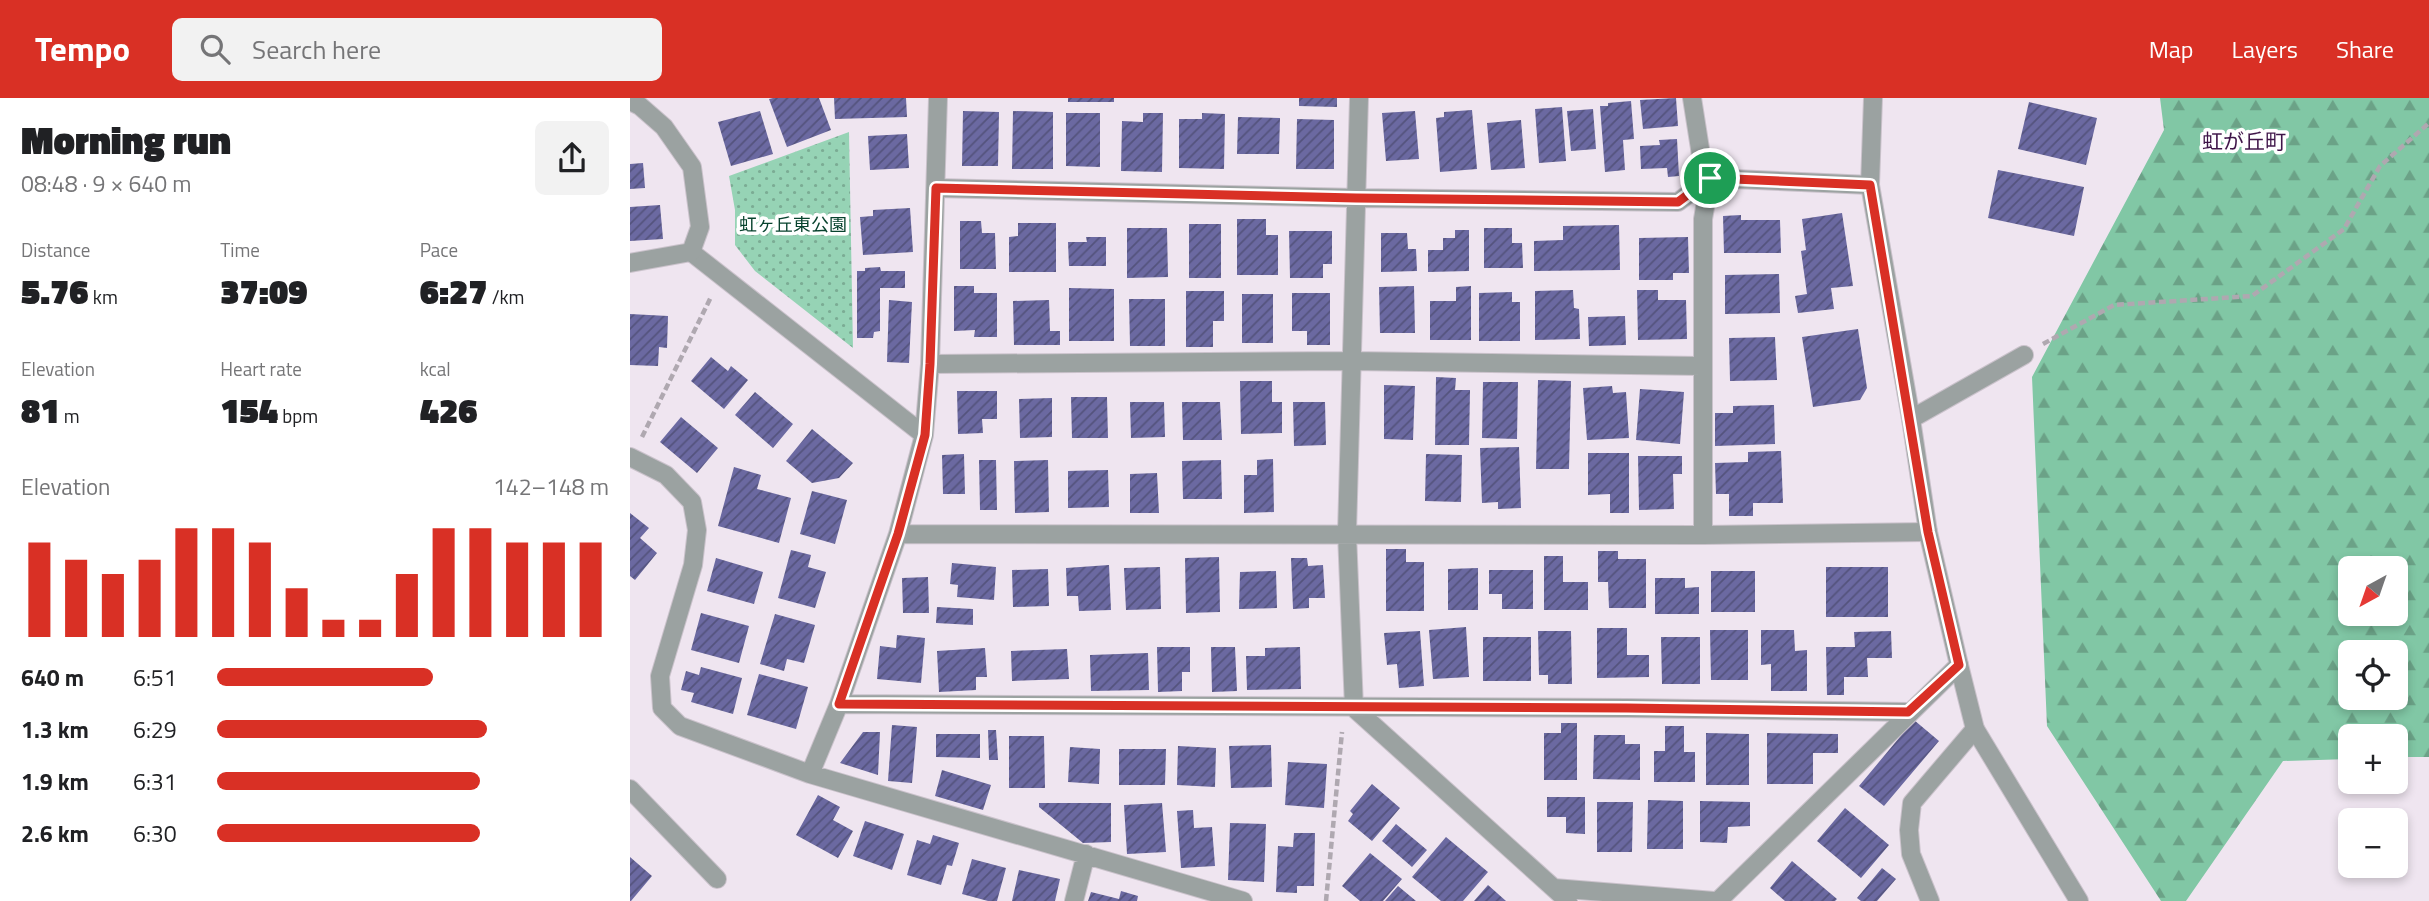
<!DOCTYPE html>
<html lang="en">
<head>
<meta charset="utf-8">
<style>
  :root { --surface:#fff; --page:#f2f2f2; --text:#202124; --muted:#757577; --accent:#d93025 }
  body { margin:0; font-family:"Titillium Web","Noto Sans JP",sans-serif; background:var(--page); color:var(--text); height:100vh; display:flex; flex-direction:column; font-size:26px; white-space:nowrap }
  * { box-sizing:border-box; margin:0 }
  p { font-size:23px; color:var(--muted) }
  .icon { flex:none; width:38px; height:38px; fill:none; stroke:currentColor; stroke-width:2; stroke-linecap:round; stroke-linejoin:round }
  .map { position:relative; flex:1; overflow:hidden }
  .panel { display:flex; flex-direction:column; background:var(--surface); width:630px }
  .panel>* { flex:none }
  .needle { width:46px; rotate:220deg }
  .fabs { position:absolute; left:1708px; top:458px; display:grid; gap:14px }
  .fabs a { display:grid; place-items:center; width:70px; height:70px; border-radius:10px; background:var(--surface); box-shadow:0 4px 10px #0003; font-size:35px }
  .pin { position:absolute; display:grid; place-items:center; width:60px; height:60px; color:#fff; margin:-30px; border:4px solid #fff; border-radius:50%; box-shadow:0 2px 7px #0007 }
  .round { display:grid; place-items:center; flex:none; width:74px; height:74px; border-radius:10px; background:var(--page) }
  .overview { display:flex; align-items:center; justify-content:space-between; height:119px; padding:0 21px }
  h1 { font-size:38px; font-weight:800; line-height:52px }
  .stats { display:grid; grid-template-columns:repeat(3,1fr); gap:10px; height:119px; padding:7px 21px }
  .stats div { display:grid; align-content:center }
  .stats b { font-size:35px; font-weight:800 }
  .stats small { font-size:19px; font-weight:400 }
  .stats p { font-size:19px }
  .chart { height:196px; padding:14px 21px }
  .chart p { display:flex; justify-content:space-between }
  .chart svg { width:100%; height:126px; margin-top:7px; stroke:var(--accent); stroke-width:6 }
  ul { padding:0 21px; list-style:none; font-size:23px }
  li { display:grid; grid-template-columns:112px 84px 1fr; align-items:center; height:52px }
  li i { height:18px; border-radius:9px; background:var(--accent) }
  header { display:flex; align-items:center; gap:42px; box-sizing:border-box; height:98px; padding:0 35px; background:var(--accent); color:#fff }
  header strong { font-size:33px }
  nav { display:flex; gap:38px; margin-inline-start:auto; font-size:24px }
  .search { width:490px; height:63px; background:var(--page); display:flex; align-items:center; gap:18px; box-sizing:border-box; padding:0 24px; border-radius:10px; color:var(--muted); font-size:26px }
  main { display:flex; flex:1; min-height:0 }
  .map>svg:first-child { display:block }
  .forest { fill:url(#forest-firs); fill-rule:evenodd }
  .park { fill:url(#park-dots) }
  .building { fill:url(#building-hatch) }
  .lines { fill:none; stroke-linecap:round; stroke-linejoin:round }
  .minor-casing { stroke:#cac2cb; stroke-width:20 }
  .tertiary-casing { stroke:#cac2cb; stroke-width:20 }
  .path { stroke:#afa8b0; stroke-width:4.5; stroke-dasharray:7 3.5; stroke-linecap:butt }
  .minor { stroke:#9ba2a1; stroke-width:18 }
  .tertiary { stroke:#9ba2a1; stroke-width:18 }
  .route-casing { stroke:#fff; stroke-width:14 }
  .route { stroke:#d93025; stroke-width:9 }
  .labels { text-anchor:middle; stroke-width:7; stroke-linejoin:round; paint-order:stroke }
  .park-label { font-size:18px; fill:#08432e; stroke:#fff }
  .quarter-label { font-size:21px; fill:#3f1549; stroke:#fff }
</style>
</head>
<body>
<header>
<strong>Tempo</strong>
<div class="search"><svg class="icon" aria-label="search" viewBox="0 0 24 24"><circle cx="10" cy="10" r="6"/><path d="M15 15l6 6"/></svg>Search here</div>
<nav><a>Map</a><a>Layers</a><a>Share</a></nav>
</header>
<main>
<section class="panel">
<div class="overview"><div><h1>Morning run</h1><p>08:48 · 9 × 640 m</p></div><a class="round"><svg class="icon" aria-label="share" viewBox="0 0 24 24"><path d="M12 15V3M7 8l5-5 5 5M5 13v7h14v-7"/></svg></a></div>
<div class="stats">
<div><p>Distance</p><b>5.76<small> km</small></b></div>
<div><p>Time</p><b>37:09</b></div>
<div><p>Pace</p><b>6:27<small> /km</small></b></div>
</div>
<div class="stats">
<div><p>Elevation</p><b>81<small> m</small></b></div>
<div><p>Heart rate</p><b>154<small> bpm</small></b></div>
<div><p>kcal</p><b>426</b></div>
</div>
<div class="chart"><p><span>Elevation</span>142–148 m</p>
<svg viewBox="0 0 160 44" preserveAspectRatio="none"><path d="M5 44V11M15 44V17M25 44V22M35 44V17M45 44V6M55 44V6M65 44V11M75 44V27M85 44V38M95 44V38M105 44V22M115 44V6M125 44V6M135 44V11M145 44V11M155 44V11"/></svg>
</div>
<ul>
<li><b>640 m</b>6:51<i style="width:55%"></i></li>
<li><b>1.3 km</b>6:29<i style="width:69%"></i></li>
<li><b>1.9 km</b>6:31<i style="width:67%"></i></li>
<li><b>2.6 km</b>6:30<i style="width:67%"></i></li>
</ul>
</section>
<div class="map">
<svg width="1799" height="803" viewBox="0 0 1799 803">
  <defs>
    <pattern id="forest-firs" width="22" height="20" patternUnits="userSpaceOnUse" patternTransform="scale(1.75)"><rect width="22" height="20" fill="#81c7a5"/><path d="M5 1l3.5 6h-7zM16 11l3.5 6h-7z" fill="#6ba287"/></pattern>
    <pattern id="park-dots" width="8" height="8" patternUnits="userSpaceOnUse" patternTransform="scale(1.75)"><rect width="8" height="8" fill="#96d3b5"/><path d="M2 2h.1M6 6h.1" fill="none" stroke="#7bac94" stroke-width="1.8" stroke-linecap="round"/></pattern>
    <pattern id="building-hatch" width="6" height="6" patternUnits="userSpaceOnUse" patternTransform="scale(1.75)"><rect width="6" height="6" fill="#6b69a1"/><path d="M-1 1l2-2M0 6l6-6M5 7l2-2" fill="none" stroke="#54537d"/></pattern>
  </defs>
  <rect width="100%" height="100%" fill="#efe5f0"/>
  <path class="forest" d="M1530 0H1799V659H1766V639H1720V661L1653 663 1556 803H1531L1417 628 1402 279 1534 32ZM1720 471H1766V516H1720ZM1720 555H1766V600H1720Z"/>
  <path class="park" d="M219 34 223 250 125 173 105 147V112L99 78Z"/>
  <path class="building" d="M143 0H189L201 32 157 49 139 1Z
    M204 0H276L277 19 205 21Z
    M438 0H484V4H438Z
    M669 0H707V9L669 8Z
    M1046 0 1048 28 1013 31 1010 2Z
    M1001 3 1004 41 993 42 995 72 975 74 970 8H978V5Z
    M1399 4 1467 20 1456 67 1388 51Z
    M932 9 936 63 909 65 905 11Z
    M963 11 966 51 941 53 937 13Z
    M842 12 847 71 810 74 806 20 814 19V14Z
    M130 13 143 56 101 68 88 24Z
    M333 13 369 14 368 68H332Z
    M383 13 423 14V71H382Z
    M785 13 789 61 756 63 752 15Z
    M436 15H470V69L436 68Z
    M513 15H533L532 74 491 73 492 23 513 24Z
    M572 15 595 16 594 71 549 70V21H572Z
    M608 19 650 20 649 56H607Z
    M667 21 704 22V71H666Z
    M891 22 895 70 861 72 857 25Z
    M277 36 279 70 240 72 238 38Z
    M1047 41 1049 78 1038 79 1037 70 1011 71 1010 48 1030 47 1029 42Z
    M13 65 15 90 0 91V66Z
    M1368 72 1454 89 1444 138 1358 120Z
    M30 107 33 141 0 143V109Z
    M280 110 283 154 233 157 230 119 243 118V112Z
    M1212 115 1223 188 1201 190 1204 211 1168 215 1165 198 1177 196 1171 153 1176 152 1172 121Z
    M1111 117V122H1150L1151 155H1094L1093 118Z
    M607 121H636V137H648V177H607Z
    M330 123H351L352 135H365L366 171H330Z
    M388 125H426V174H379V139L388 138Z
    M559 126H591V180H559Z
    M989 127 990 172 904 173V143L933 142V128Z
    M497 130H537L538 179 497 180Z
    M854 130H882V145H892L893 170H854Z
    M825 132H839V173L798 174V152H813V140H825Z
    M659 133H702V166H693V180H660Z
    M751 135H777L778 151H786L787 173 751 174Z
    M456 139H476V168H439L438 144H457Z
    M1058 139 1059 175H1043V182H1009V140Z
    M250 169 251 173H275V190H250V233L244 234 243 240H227V173H235V170Z
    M1149 176 1150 215 1095 216V177Z
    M324 188H344V195H367V239H344L345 232 324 233Z
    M784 188 785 235H750L749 189Z
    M841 188V242H800V203H826V189Z
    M439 190 484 191V243H439Z
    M943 192 944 210 949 211 950 241 905 242V193Z
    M1007 192H1028V202H1056L1057 241 1008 242Z
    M556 193H594V223H583V249H556Z
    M882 194V204H890V243H849V195Z
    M662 195H700V247H677V233H662Z
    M612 196H643V245H612Z
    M499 201H535V248H500Z
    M259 202 282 204 279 265 257 264Z
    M419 202 420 233H430V247H384L383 203Z
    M0 216 38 218 37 250 29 249 28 268 0 267Z
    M995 218 996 247 959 248 958 219Z
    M1228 231 1237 290 1230 302 1183 309 1172 239Z
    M1145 239 1147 282 1100 283 1099 240Z
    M81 259 98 273 101 268 118 282 94 311 61 283Z
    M806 279 826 280 825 292H840L839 347H805Z
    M908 282 941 283 939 371H906Z
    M610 283H642V304H652V335L611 336Z
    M853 284H888L887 341 852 340Z
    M754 287 785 288 783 342 754 341Z
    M982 288 983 295 996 294 999 340 957 342 953 290Z
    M1010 291 1054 294 1050 346 1006 342Z
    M327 293H367V321H352L353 335 328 336Z
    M125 294 163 326 143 350 105 317Z
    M441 299H477L478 340H442Z
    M422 300V339L390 340 389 301Z
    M500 304H534L535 339 501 340Z
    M552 304H590L592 342H553Z
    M663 304H695L696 347 664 348Z
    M1144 307 1145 346 1085 348V315H1103V308Z
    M51 319 88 350 67 375 30 344Z
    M182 331 223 365 209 380 182 385 156 363Z
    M889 349 891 410 868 411V404L852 405 850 350Z
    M1151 353 1153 405H1123V418H1099V396H1086L1085 365 1118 364V354Z
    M958 355H999V415H980V396L958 397Z
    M334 356 335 396H313L312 357Z
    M796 356 832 357 831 404 795 403Z
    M1008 358H1052V376H1043L1044 411 1009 412Z
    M643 361 644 414 614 415V377H627V362Z
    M349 362H366L367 412H350Z
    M418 362 419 414 385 415 384 363Z
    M591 362 592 401H553L552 363Z
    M104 369 131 377 127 391 161 400 149 445 88 428Z
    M478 372 479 409 438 410V373Z
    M527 375 529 415H500V376Z
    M182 393 217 402 205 446 170 436Z
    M0 415 19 430 10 440 27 455 5 482 0 478Z
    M756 451H776V464H794V513H756Z
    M161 452 181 457 178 469 196 474 185 510 148 500Z
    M968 453H988V461H1016V510H979L978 484H968Z
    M914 458H933V484H958V512H914Z
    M589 459 590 514 556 515 555 460Z
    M86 460 133 474 124 506 77 493Z
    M661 460H677L678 468 693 467 695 500H679V510L663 511Z
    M322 465 366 469 364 502 327 499 328 487 320 486Z
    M479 467 481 512 449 513 448 498H437L436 470Z
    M530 469 531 511 496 512 494 470Z
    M1196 469H1258V519H1196Z
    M848 470V512H818V471Z
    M418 471 419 508 383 509 382 472Z
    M859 472H903V511H872V496H859Z
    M646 473 647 510 609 511 610 474Z
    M1081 473H1125V514H1081Z
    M298 479 299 515H273L272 480Z
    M1025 480H1055V490L1069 489V516H1025Z
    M307 509 343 511V527L306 525Z
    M71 515 119 528 109 565 61 552Z
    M145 516 185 527 174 565 157 561 154 573 130 566Z
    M836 529 839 579 803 581 799 532Z
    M967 530H997V557H1019V579L967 580Z
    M1080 532H1118V582H1081Z
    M1131 532H1164L1165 553 1177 552V593H1141V566L1131 567Z
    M790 533 794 588 769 590 767 566 757 567 754 535Z
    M908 533H941L942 586H918V577H909Z
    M1261 533 1262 560H1237L1238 579H1214V597H1197L1196 549H1225L1224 534Z
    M267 537 295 540 291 585 247 581 250 548 266 550Z
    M853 539H901V583H853Z
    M1031 539H1070V586H1032Z
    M527 549H560V574H552V593L528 594Z
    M581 549H605L607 593 582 594Z
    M670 549 671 591 617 592 616 558H635V550Z
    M355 550 357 579H346V592L309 594 307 553Z
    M437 551 439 581 382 583 381 553Z
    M518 555 519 592 461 593 460 557Z
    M71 569 112 580 103 616 61 604 64 595 51 592 56 573 69 577Z
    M129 576 178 589 166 631 117 617Z
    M1284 622 1309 643 1254 708 1229 688Z
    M931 625H947V682H914V635H931Z
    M262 627 287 629 282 685 258 683Z
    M1035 628H1054V654H1065V684H1024V653H1035Z
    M358 632H366L368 662H359Z
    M233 634H250L248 677 210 665Z
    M1076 635 1119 636V687H1076Z
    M1137 635 1208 636V655H1183V686H1137Z
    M306 636H350V660L306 659Z
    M964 637H995V646H1010V682L963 681Z
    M379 638H414L415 690H379Z
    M641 647 642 689 601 690 599 648Z
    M548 648 586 650 585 689 547 687Z
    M440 649 470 651 469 686 438 684Z
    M489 651H536L535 687H489Z
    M658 664 697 666 694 710 655 707Z
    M312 672 361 687 353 712 305 698Z
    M742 686 770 710 742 743 718 723 723 716 720 713Z
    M188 697 210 709 203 722 223 733 208 760 166 737Z
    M917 699H955V736L936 735V719H917Z
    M1018 702 1053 703V751H1017Z
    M1070 703 1120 704V728L1098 729 1097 745 1070 744Z
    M967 704H1003L1002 754H967Z
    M409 705H481V744L453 745 409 709Z
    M532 705 536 754 497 756 494 707Z
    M1215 710 1259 747 1231 780 1187 743Z
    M563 712 564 730 582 729 585 768 551 770 547 713Z
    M235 723 274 736 262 772 223 758Z
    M600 725 636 726 634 784 598 782Z
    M766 726 797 752 782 769 752 743Z
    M664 735H685L684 788H667V795L646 794 648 748 663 749Z
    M303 737 329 745 322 768 317 767 311 787 277 777 287 742 300 746Z
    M816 739 858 774 833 803H811L782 779Z
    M740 755 772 781 753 803H730L712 788Z
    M0 759 22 778 1 803H0Z
    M342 761 376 770 367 803H358L332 796Z
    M1162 763 1207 801 1205 803H1155L1140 790Z
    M1252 770 1266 781 1247 803H1231L1227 800Z
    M389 772 430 781 425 803H382Z
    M858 787 876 803H844Z
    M768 788 786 803H755Z
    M491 793 508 798 507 803H458L461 794 489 801Z"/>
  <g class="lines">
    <defs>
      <path id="minor" d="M729 0 717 435 724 610 938 803
        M1062 0 1071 57 1080 80 1073 121V437
        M306 90 726 100 1048 104 1080 80 1240 87
        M61 154 294 337
        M300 266 720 263 1071 268
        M1281 321 1394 257
        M0 359 36 377 62 404 67 432 63 467 30 578 32 610 50 628 180 676 613 803
        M268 436 1073 437 1298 434
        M209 606 997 610 1278 614
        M180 676 209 606 268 436 294 337 300 266 308 0
        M0 691 87 781
        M924 790 1084 803
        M444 803 456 756
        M1088 803 1329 567
        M1300 803 1281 756 1279 732 1282 705 1345 631"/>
      <path id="tertiary" d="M1243 0 1240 87 1281 321 1298 434 1329 567 1345 631 1449 803
        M0 3 10 8 34 29 62 69 70 129 61 154 0 165"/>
    </defs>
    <use href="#minor" class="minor-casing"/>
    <use href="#tertiary" class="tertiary-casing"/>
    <path class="path" d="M1413 246 1484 207 1622 198 1714 131 1750 68 1799 25
      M12 339 81 199
      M696 803 712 634"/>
    <use href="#minor" class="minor"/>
    <use href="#tertiary" class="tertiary"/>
  </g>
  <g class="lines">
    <defs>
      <path id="route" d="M1080 80 1240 87 1298 434 1329 567 1278 614 997 610 209 606 268 436 295 337 300 266 306 90 726 100 1048 104Z"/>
    </defs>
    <use href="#route" class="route-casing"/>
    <use href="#route" class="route"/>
  </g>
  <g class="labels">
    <g class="park-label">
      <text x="163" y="133">虹ヶ丘東公園</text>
    </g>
    <g class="quarter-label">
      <text x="1614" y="51">虹が丘町</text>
    </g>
  </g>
</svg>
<div class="fabs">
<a><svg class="needle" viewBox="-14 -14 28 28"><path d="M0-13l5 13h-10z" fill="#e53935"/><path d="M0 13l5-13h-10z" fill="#757577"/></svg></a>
<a><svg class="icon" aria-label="locate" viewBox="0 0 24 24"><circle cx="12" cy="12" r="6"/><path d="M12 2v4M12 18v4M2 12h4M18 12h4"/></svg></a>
<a>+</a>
<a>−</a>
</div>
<div class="pin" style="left:1080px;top:80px;background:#1e9e55"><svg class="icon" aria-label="arrive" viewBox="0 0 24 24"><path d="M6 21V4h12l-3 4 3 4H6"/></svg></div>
</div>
</main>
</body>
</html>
